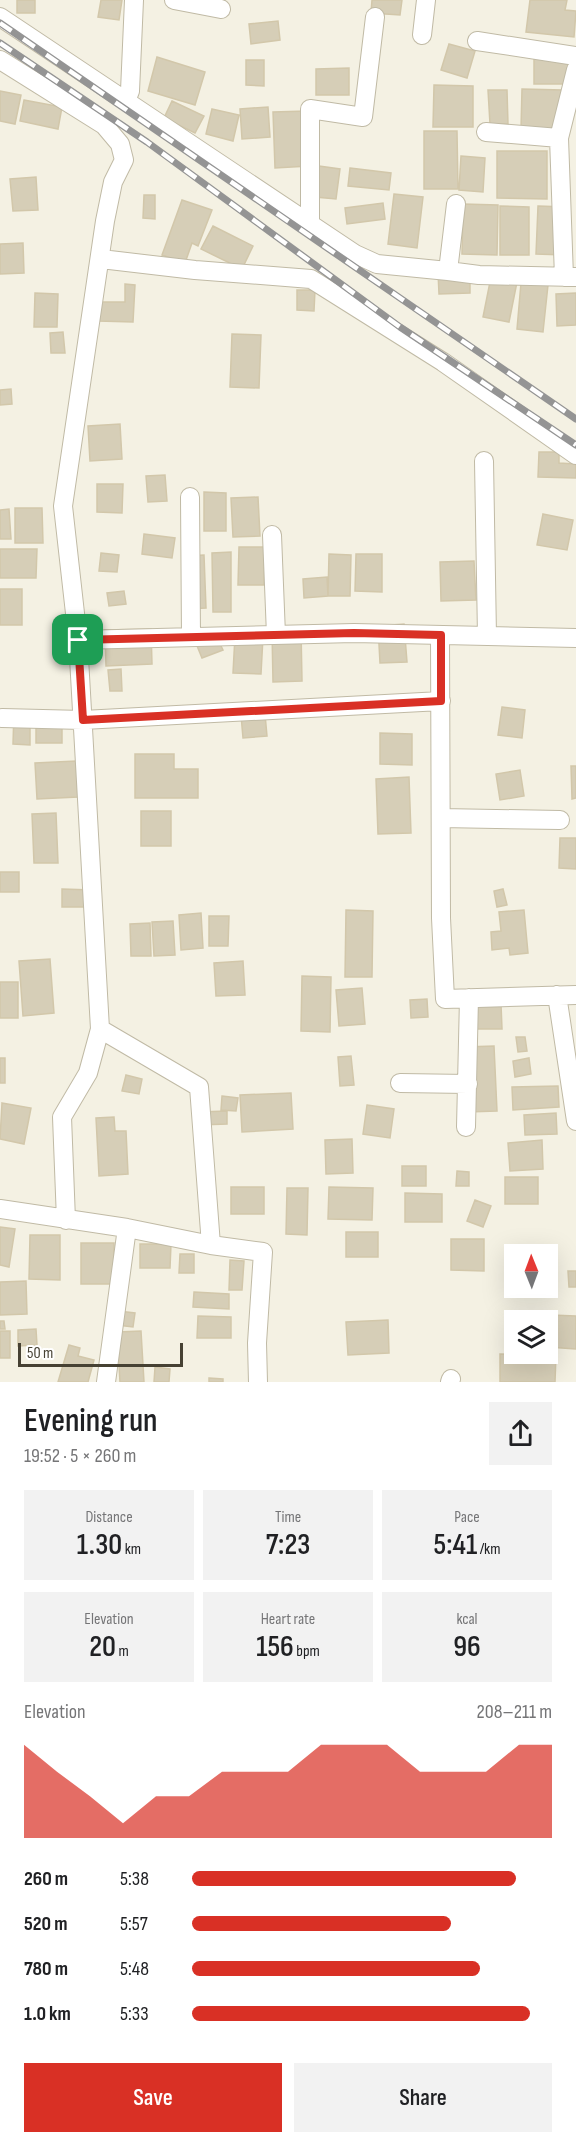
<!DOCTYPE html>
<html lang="en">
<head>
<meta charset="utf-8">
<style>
  :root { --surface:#fff; --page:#f2f2f2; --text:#202124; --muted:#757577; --accent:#d93025 }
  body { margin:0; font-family:"Sofia Sans Condensed",sans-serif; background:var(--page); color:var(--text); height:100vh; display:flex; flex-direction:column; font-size:22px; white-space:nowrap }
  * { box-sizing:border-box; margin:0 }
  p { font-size:20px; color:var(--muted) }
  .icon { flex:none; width:33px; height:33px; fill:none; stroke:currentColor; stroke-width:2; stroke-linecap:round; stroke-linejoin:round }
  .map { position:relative; height:1382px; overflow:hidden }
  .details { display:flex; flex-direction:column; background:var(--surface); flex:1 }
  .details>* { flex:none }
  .needle { width:39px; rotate:359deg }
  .buttons { position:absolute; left:504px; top:1244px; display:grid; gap:12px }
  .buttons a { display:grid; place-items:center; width:54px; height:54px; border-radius:0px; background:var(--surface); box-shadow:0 6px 24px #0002; font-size:30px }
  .scale { position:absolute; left:18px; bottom:15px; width:165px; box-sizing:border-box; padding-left:6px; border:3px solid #464133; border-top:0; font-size:16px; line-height:21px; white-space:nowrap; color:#464133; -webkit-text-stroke:4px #fff; paint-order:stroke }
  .pin { position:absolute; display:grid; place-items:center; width:51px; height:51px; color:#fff; margin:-26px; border-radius:12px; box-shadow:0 3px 9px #0006 }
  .round { display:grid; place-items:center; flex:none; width:63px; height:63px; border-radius:0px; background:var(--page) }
  .overview { display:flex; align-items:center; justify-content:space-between; height:102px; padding:0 24px }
  h1 { font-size:33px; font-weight:600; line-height:45px }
  .metrics { display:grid; grid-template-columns:repeat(3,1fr); gap:9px; height:102px; padding:6px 24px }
  .metrics div { display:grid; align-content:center; border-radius:0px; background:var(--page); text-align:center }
  .metrics b { font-size:30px; font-weight:600 }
  .metrics small { font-size:16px; font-weight:400 }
  .metrics p { font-size:16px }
  .chart { height:168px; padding:12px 24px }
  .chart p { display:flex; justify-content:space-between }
  .chart svg { width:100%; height:108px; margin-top:6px; fill:var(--accent); opacity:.7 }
  .cta { display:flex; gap:12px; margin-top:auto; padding:12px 24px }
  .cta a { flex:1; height:69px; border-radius:0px; background:var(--accent); color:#fff; font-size:24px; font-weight:600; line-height:69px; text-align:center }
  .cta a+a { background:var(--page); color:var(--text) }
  ul { padding:0 24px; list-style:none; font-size:20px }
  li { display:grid; grid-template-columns:96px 72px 1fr; align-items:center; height:45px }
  li i { height:15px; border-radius:8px; background:var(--accent) }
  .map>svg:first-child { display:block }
  .building { fill:#d6ceb7; stroke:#d2c7aa; stroke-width:1.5 }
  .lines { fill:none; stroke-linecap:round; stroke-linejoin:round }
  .minor-casing { stroke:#c0baa5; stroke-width:20 }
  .minor { stroke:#fff; stroke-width:18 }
  .rail-casing { stroke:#949494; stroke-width:7 }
  .rail { stroke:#fff; stroke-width:4.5; stroke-dasharray:14; stroke-linecap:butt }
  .route-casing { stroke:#fff; stroke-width:12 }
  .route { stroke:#d93025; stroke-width:8 }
</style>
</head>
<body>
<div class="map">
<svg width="576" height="1382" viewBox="0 0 576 1382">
  <rect width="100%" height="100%" fill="#f4f1e3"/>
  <path class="building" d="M17 0H35V13H17Z
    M101 0H122L119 20 98 17Z
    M372 0H402L400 15 371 13Z
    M530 0H567L565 10 576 11 574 37 526 32Z
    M278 21 280 40 251 44 249 24Z
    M449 44 475 51 467 78 441 70Z
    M534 54H571V84H534Z
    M157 57 205 72 195 105 148 91Z
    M246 60H264V86L246 85Z
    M349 68V95H316V69Z
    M434 85 473 86V127H433Z
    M522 89 563 90 562 130 521 129Z
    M488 90H507L508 124H490Z
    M0 91 21 95 15 124 0 121Z
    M24 100 62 107 58 129 20 121Z
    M172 101 204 116 195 133 164 118Z
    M268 107 270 137 242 139 240 109Z
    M212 109 239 115 233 141 206 134Z
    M307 111 309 166 275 168 273 112Z
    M424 131H457L458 189H424Z
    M497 151H547V199L497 198Z
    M461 156 485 158 483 192 459 190Z
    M319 166 340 169 336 199 315 197Z
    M350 168 391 173 389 190 348 186Z
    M36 177 38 210 13 211 10 179Z
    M394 194 423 197 417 248 388 244Z
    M144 195H155V219L143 218Z
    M182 200 212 210 198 246 192 243 185 263 162 255Z
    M383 203 385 219 347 224 345 208Z
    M463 204 498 205 497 255 462 254Z
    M500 206 529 207V255H500Z
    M538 206 566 207 564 255 536 254Z
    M213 226 253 246 242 269 201 249Z
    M23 243 24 273 0 274V244Z
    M470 271V293L439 294 438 272Z
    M491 277 517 282 509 322 483 317Z
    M521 283 548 285 543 332 517 329Z
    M125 284 135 285 133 322 98 321 99 302H125Z
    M297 290H315L314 311 297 310Z
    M35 293 58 294 57 327H34Z
    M576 293V325L557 326 556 294Z
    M63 332 65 353H51L50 333Z
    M232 334 261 335 259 388 230 387Z
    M11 389 12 404 0 405V390Z
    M120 424 122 459 90 461 88 426Z
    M539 452H559V463L576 464V478L538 477Z
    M165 475 167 501 148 502 146 476Z
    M97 484H123L122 513 97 512Z
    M204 492 226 493V531H204Z
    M258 497 260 536 233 537 231 498Z
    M15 508H42L43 543H15Z
    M9 509 11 539H0V510Z
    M543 514 573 520 567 550 537 545Z
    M144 534 175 538 172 558 142 554Z
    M239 547H265L264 585H238Z
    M0 549H37L36 578H0Z
    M231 552V612H213L212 553Z
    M101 553 119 555 117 572 99 571Z
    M329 554 351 555 350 596H328Z
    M356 554H382V592L355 591Z
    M204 555 206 608 186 609 184 556Z
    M474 561 476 600 441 601 440 562Z
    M327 577 328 596 304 598 303 579Z
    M0 589H22V625H0Z
    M124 591 126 604 109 606 107 593Z
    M404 624 407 662 380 663 378 626Z
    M151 629 152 664 106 666 105 630Z
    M301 630 302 681 273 682 272 631Z
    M215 633 223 650 202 658 195 641Z
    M235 636 263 637 261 674 233 673Z
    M121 669 122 691H110L108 670Z
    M502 707 525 710 522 738 498 735Z
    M14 711H30V745L13 744Z
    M36 711H62V743H36Z
    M265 714 267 736 243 738 241 715Z
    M380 733 412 734V765L380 764Z
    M135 754H174V769H198V798H135Z
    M76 761 78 797 37 799 35 763Z
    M571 766H576V798L572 799Z
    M520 770 524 796 500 800 496 774Z
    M409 777 411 833 378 834 376 779Z
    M141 811H171V846H141Z
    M56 813 58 863H34L32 814Z
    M560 838H576V869L559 868Z
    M0 872H19V892H0Z
    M62 889 92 890V907H62Z
    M503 889 507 905 497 907 494 891Z
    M346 910 373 911 372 977H345Z
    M524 910 528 953 510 955 509 948 492 950 491 932 501 931 499 912Z
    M201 913 203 948 181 950 179 915Z
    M209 916H229L228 946H209Z
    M173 921 175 955 154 956 152 922Z
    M150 923 151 956H131L130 924Z
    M50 959 54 1013 23 1016 19 961Z
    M243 961 245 995 216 996 214 963Z
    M302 976 331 977 330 1032 301 1031Z
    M0 982H18V1018H0Z
    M362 988 365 1024 339 1026 336 990Z
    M427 999 428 1017 411 1018 410 1000Z
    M501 1004 502 1029H476L475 1005Z
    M516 1037H525L527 1051 518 1052Z
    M494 1046 497 1111 467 1112 464 1047Z
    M351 1056 354 1085 340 1086 338 1057Z
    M0 1058H5V1083H0Z
    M529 1058 531 1074 515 1077 513 1061Z
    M126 1075 142 1079 139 1094 122 1091Z
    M558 1086 559 1107 513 1110 512 1087Z
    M291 1093 293 1129 242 1132 240 1095Z
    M222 1096 238 1098 236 1111 221 1110Z
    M2 1103 31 1108 24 1144 0 1139Z
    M367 1105 394 1109 390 1138 363 1134Z
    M227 1111V1124L199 1125 198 1112Z
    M556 1113 557 1134 525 1135 524 1115Z
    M114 1117 115 1131H126L128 1174 99 1176 96 1118Z
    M352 1139 353 1173 326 1174 325 1140Z
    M542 1140 543 1169 510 1171 508 1143Z
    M402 1166H426V1186H402Z
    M457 1171 469 1172V1186H456Z
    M505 1177H538V1204H505Z
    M231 1187H264V1214H231Z
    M329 1187 373 1188 372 1220 328 1219Z
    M287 1188H308L307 1235 286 1234Z
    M405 1193 442 1194V1222H405Z
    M475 1200 491 1206 483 1227 467 1221Z
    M0 1227 15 1229 9 1267 0 1265Z
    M346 1232H378V1257H346Z
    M30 1235H60V1280L29 1279Z
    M451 1239H484V1271L451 1270Z
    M81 1243H114V1284H81Z
    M140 1244H171L170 1268H140Z
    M180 1254H194V1273H179Z
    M230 1260 244 1261 242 1290H229Z
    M568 1271H576V1287H569Z
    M26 1281 27 1314 0 1315V1282Z
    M194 1292 229 1294V1309L193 1307Z
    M118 1311 135 1313 133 1327 117 1325Z
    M525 1314 576 1316V1349L548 1347V1320H525Z
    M198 1316 231 1317V1338H197Z
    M388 1320 389 1353 348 1355 346 1322Z
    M0 1321H4L5 1329H0Z
    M36 1329 37 1345 18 1346V1330Z
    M0 1331H10V1358H0Z
    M141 1331 144 1382H120L117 1332Z
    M69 1345 80 1348 78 1356 94 1360 88 1382H58Z
    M500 1354 556 1355 555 1382H500Z
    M155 1367 170 1369 169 1382H154Z
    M209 1378 223 1379V1382H209Z"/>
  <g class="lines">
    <defs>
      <path id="minor" d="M174 0 221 9
        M0 17 355 254 377 264 448 271 479 275 576 277
        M422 35 426 0
        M477 41 576 56
        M0 60 104 125 120 144 124 160 113 182 105 221 63 506 78 640 100 1029 88 1073 62 1117 66 1220
        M126 101 130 91 134 0
        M486 132 559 138
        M310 224V109L363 117 375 17
        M101 259 195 270 311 279 443 362 576 455
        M448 271 456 204
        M564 277 559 138 576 70
        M484 461 487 636
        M190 497 191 637
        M272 535 276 635
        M440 635 441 918 445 999 576 995
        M78 640 354 633 576 638
        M2 718 83 720 441 701
        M441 818 560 820
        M557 995 576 1121
        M100 1029 199 1087 211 1245
        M400 1083 468 1084
        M466 1127 469 998
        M0 1209 127 1228 211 1245 263 1252 257 1343 258 1382
        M106 1382 127 1228
        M450 1382 451 1379"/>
    </defs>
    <use href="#minor" class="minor-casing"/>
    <use href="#minor" class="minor"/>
    <defs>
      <path id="rail" d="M0 23 576 419
        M0 43 147 142 400 327 576 445"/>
    </defs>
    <use href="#rail" class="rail-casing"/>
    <use href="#rail" class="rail"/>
  </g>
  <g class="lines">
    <defs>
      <path id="route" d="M354 633 441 635V701L83 720 78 640Z"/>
    </defs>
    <use href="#route" class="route-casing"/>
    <use href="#route" class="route"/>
  </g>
</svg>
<div class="buttons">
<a><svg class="needle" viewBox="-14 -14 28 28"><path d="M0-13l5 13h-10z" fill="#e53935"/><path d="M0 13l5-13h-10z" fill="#757577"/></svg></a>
<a><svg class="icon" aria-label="layers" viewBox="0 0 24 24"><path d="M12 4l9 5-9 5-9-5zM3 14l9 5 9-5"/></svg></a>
</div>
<div class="scale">50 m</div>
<div class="pin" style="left:78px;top:640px;background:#1e9e55"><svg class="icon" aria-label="arrive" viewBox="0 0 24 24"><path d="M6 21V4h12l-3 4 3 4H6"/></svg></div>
</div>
<section class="details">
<div class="overview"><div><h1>Evening run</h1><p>19:52 · 5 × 260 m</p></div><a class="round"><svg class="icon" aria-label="share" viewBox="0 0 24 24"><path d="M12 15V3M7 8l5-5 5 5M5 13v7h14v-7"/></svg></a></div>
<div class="metrics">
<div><p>Distance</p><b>1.30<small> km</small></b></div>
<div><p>Time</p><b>7:23</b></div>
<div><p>Pace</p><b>5:41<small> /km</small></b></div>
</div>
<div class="metrics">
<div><p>Elevation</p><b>20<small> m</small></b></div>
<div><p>Heart rate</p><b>156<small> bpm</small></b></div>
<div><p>kcal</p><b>96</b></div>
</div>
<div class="chart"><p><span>Elevation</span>208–211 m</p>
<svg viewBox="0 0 160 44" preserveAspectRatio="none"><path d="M0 44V6L10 17L20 27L30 38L40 27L50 27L60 17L70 17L80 17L90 6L100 6L110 6L120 17L130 17L140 17L150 6L160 6V44z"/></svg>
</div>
<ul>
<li><b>260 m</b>5:38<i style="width:90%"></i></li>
<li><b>520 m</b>5:57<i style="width:72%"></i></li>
<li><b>780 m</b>5:48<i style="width:80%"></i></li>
<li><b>1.0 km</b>5:33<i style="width:94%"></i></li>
</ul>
<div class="cta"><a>Save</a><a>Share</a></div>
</section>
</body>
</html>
